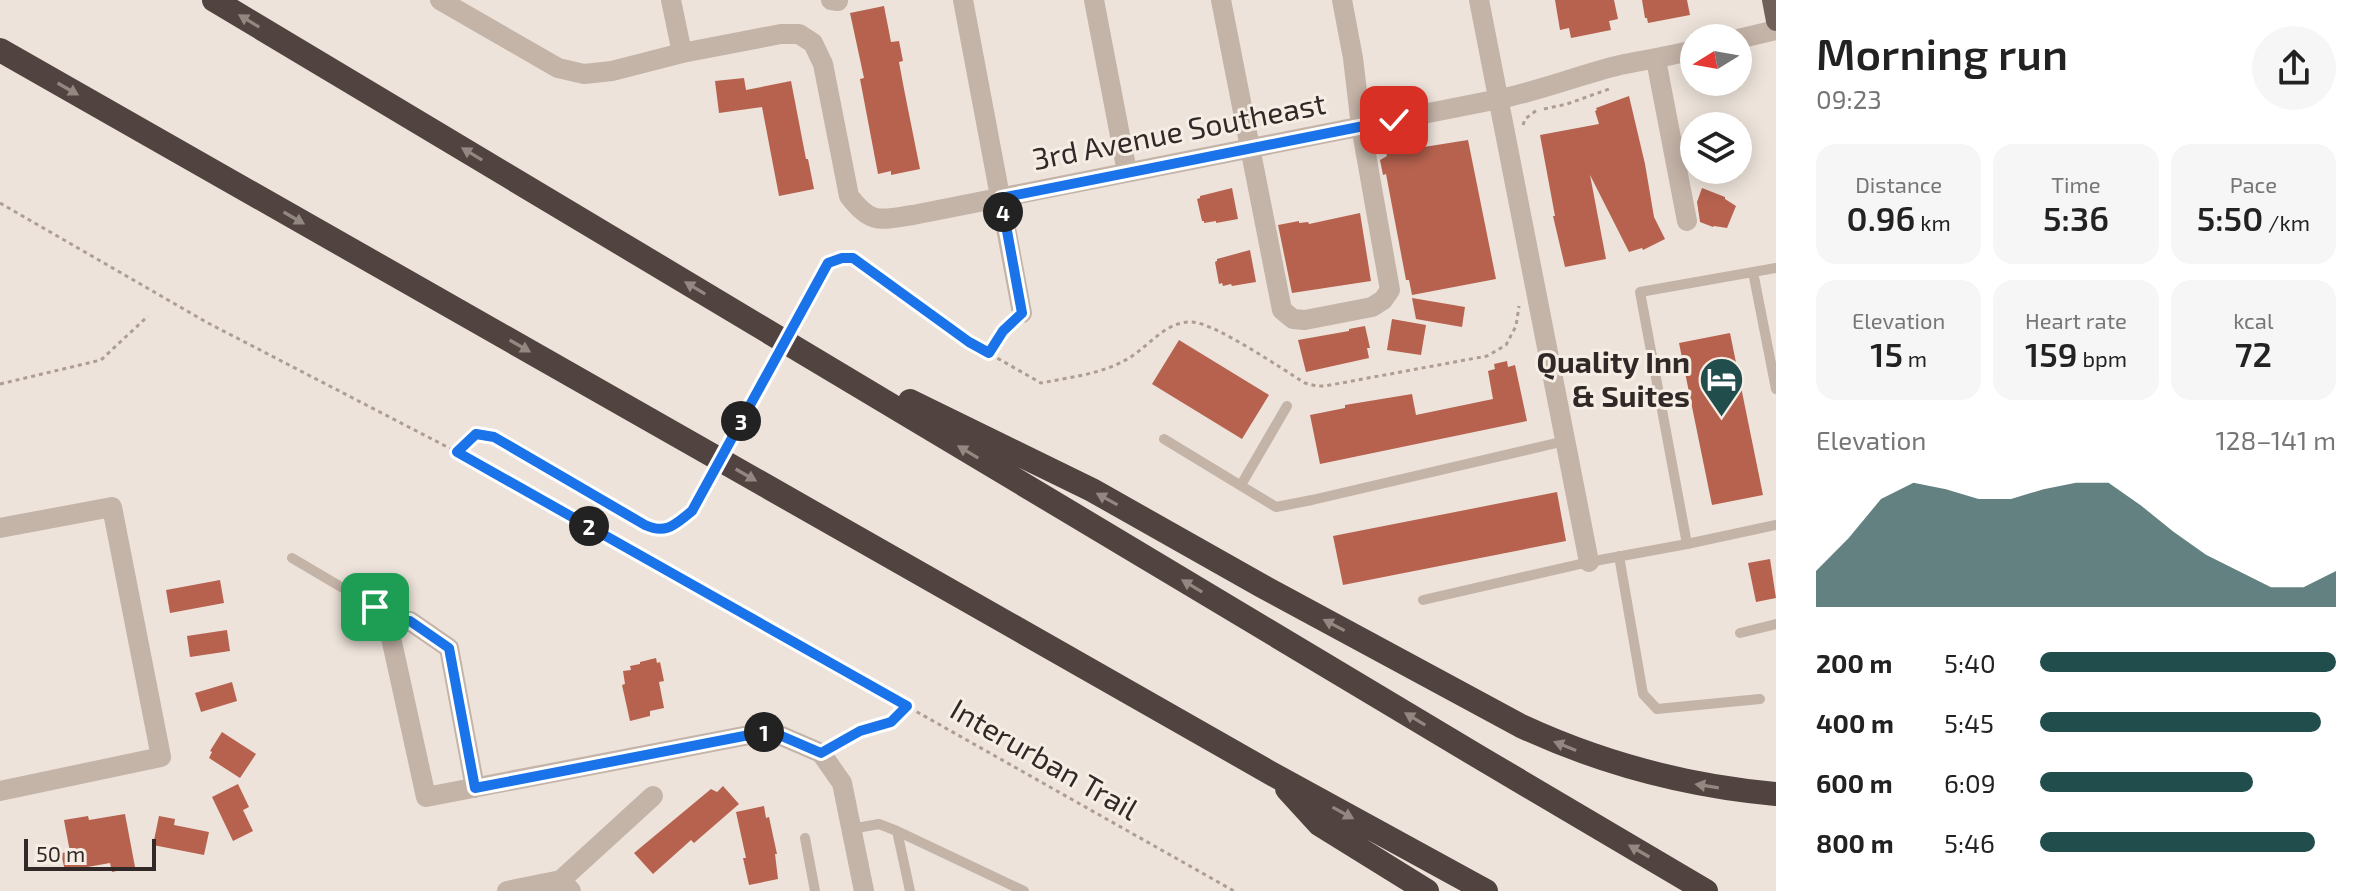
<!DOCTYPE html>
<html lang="en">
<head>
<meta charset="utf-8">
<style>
  :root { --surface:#fff; --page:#f6f6f6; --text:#222; --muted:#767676; --accent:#224d4d }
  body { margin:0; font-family:"Exo 2",sans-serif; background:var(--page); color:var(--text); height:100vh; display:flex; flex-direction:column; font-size:30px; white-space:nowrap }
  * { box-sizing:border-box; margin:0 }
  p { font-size:26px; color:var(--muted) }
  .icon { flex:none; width:44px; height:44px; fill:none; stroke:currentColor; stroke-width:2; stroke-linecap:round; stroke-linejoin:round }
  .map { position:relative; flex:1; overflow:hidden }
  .sheet { display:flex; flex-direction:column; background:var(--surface); width:600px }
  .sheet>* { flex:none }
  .needle { width:52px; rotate:259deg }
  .fabs { position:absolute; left:1680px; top:24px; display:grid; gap:16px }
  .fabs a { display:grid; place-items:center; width:72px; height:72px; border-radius:50%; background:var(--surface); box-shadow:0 4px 20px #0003; font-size:40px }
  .scale { position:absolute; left:24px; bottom:20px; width:132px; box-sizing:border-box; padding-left:8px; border:4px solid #312927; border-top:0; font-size:22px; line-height:28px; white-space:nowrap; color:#312927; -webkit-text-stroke:6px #f6ede5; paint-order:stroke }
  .pin { position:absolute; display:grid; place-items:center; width:68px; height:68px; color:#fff; margin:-34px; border-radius:16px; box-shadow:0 4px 12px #0006 }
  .km { position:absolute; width:40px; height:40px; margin:-20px; border-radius:50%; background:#222; color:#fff; font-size:22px; line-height:40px; text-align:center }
  .round { display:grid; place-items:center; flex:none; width:84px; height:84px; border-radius:42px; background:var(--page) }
  .overview { display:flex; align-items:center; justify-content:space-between; height:136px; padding:0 40px }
  h1 { font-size:44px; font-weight:600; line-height:60px }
  .figures { display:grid; grid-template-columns:repeat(3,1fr); gap:12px; height:136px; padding:8px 40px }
  .figures div { display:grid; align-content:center; border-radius:20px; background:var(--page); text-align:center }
  .figures b { font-size:34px; font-weight:600 }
  .figures small { font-size:22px; font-weight:400 }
  .figures p { font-size:22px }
  .chart { height:224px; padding:16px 40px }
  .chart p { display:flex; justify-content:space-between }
  .chart svg { width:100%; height:144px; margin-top:8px; fill:var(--accent); opacity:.7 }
  ul { padding:0 40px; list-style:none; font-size:26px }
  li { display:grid; grid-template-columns:128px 96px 1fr; align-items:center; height:60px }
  li i { height:20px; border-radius:10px; background:var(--accent) }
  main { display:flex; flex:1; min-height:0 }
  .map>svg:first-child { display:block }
  .building { fill:#b6624f }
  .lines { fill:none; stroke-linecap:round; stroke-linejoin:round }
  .path { stroke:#af9d92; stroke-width:3; stroke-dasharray:4 4; stroke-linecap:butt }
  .service { stroke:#c4b3a7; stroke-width:10 }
  .minor { stroke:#c4b3a7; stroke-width:20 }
  .tertiary { stroke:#c4b3a7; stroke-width:20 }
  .primary { stroke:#71605a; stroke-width:20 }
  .motorway { stroke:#51433f; stroke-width:24 }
  .path-bridge { stroke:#af9d92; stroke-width:3; stroke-dasharray:4 4; stroke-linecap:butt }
  .oneway { fill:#938781 }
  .route-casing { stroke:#fff; stroke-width:16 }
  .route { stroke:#1a73e8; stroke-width:10 }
  .labels { text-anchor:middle; stroke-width:6; stroke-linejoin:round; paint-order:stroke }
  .street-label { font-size:30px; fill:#312927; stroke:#f6ede5 }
  .poi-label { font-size:30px; font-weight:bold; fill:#312927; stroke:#f6ede5; text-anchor:end }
</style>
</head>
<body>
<main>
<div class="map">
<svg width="1776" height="891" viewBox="0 0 1776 891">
  <rect width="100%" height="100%" fill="#ede3da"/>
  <path class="building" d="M1555 0H1614L1618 19 1609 21 1611 30 1571 38 1569 28 1560 30Z
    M1642 0H1687L1690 15 1648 23 1647 18H1645Z
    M884 6 891 42 899 41 903 61 899 62 904 89 920 169 891 175V171L878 174 860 79 864 78 850 13Z
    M744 78 746 90 791 81 806 159H808L814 189 779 196 762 107 719 113 715 81Z
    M1629 96 1645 164 1654 217 1665 239 1643 250 1642 248 1629 252 1590 175 1606 259 1565 267 1553 216H1555L1540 135 1599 124 1595 111 1597 110 1596 108Z
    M1468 140 1496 279 1412 295 1409 280H1406L1386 174 1383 175 1380 160 1387 156 1386 153Z
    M1232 188 1238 219 1216 223V221L1204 223V221H1202L1197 199 1200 198V196Z
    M1702 188 1725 197V199L1736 206 1727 228 1714 226 1713 227 1700 222 1697 202Z
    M1360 213 1371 281 1292 293 1278 225 1299 221V223L1308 222 1309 224Z
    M1250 250 1256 282 1232 286 1231 284 1223 286 1222 283 1219 284 1215 262 1217 261V259Z
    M1412 298 1465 307 1462 327 1416 319Z
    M1392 319 1426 325 1421 355 1387 350Z
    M1365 326 1370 348H1367L1369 358 1306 372 1298 340 1349 331V329Z
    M1730 333 1763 495 1712 505 1679 343Z
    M1179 340 1269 395 1242 439 1152 384Z
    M1507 361 1508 367 1515 365 1527 421 1320 464 1310 415 1345 408V405L1412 394 1416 415 1493 399 1488 371 1495 369 1494 364Z
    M1557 492 1566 541 1343 585 1333 536Z
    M1770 559 1776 598 1756 602 1748 563Z
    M220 580 224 603 170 613 166 590Z
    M227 630 230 651 190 657 187 636Z
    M656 658 657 663 660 662 664 681 659 682 664 708 650 711V716L630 721 622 685 625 684 623 671 631 670 630 666 640 664V662Z
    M232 682 237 701 201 712 195 693Z
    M222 732 256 754 240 778 209 758 212 752 210 751Z
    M238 784 249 807 243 810 253 831 233 841 212 797Z
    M723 786 739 804 694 843 691 840 653 874 634 853 711 789 717 792Z
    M764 806 766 818 769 817 777 854H775L778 879 749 885 743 858H746L736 812Z
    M125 814 135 867 112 872 110 863 65 871 61 853 70 852 64 820 88 816 89 820Z
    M159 816 175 819 174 825 209 832 204 855 153 845Z"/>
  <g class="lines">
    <path class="path" d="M1544 109 1567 104 1609 89
      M1523 125 1525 119 1537 110
      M0 203 208 323 457 452 476 434 494 437 657 530 671 527 692 511
      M816 283C826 266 832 257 853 258L969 342 1041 383C1071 377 1103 374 1129 358 1149 346 1166 321 1192 322 1215 323 1282 369 1305 383L1316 386H1325L1487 356 1506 345 1516 326 1519 306
      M989 353 1010 324
      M0 384 101 360 148 316
      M457 452 1234 891
      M839 743 860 731 891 722 907 706"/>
    <path class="service" d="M1776 268 1640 292 1687 544 1776 525
      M1753 272 1776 389
      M1164 439 1276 507 1312 500 1565 441
      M1241 485 1287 406
      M1619 556 1643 694 1657 709 1760 699
      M292 558 375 607 388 624
      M1423 600 1589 562 1687 544
      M1740 633 1776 624
      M851 829 879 824 897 831 910 891
      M897 831 1024 891
      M805 838 815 891"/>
    <path class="minor" d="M440 0 558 68 584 74 612 71 682 53
      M831 0 838 1
      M963 0 1022 313
      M1094 0 1127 172
      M1221 0 1282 310 1293 319 1305 320 1372 307 1383 300 1390 290 1361 126 1353 58 1342 0
      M1479 0 1589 562
      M1656 60 1687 221
      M0 528 112 507 161 757 0 791
      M475 788 449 648 410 621 388 624 426 797 770 731 821 753 842 783 864 891
      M561 880 653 796
      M507 891 561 880 571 891"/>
    <path class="tertiary" d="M671 0 682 53 781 34H799L813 43 823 64 849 196C871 225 880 220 913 215L1499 99C1540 91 1579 75 1620 65 1645 60 1669 56 1694 50
      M1738 39 1776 30"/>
    <path class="primary" d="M1772 0 1776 21"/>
    <path class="motorway" d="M214 0 1479 757 1706 891
      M0 50 1274 775 1486 891
      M910 401 1092 490 1262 586 1521 726C1603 764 1686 786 1776 794
      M1287 789 1319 824 1427 891"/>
    <path class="path-bridge" d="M692 511 816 283"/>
  </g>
  <defs><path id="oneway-solid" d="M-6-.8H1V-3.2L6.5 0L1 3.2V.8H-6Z" transform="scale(2)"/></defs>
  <g class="oneway">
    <use href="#oneway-solid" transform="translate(249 21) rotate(-149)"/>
    <use href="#oneway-solid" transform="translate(68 89) rotate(30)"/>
    <use href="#oneway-solid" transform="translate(472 154) rotate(-149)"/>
    <use href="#oneway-solid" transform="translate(294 218) rotate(30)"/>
    <use href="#oneway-solid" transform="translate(695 288) rotate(-149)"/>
    <use href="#oneway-solid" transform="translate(520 346) rotate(30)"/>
    <use href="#oneway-solid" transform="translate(968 452) rotate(-149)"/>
    <use href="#oneway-solid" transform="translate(746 475) rotate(30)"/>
    <use href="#oneway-solid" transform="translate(1107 499) rotate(-151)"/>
    <use href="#oneway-solid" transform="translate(1192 586) rotate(-149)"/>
    <use href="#oneway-solid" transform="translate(1334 625) rotate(-152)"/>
    <use href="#oneway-solid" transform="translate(1415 719) rotate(-149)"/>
    <use href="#oneway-solid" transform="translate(1565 746) rotate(-158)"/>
    <use href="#oneway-solid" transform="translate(1707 786) rotate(-171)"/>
    <use href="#oneway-solid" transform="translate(1343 813) rotate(29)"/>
    <use href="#oneway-solid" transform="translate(1639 851) rotate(-150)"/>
  </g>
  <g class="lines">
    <defs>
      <path id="route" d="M375 607 388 624 410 621 449 648 475 788 770 731 821 753 860 731 891 722 907 706 457 452 476 434 494 437 645 525C667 535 675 524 692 511L828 263 842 258H853L969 342 989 353 1003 331 1022 313 1001 198 1394 120"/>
    </defs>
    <use href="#route" class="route-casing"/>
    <use href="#route" class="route"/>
  </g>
  <defs>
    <symbol id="hotel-pin" viewBox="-11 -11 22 30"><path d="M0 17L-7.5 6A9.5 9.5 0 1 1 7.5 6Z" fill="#224d4d" stroke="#f6ede5"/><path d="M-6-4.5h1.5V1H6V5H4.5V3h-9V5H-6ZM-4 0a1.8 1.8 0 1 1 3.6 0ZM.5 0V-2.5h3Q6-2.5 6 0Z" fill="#fff"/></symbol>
  </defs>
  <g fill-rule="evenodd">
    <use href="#hotel-pin" x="1696" y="354" width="51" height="69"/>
  </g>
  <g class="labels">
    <g class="street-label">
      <text transform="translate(1179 132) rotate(-11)" y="10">3rd Avenue Southeast</text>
      <text transform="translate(1044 760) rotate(30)" y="10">Interurban Trail</text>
    </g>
    <g class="poi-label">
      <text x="1690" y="373">Quality Inn<tspan x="1690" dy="34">&amp; Suites</tspan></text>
    </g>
  </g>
</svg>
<div class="fabs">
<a><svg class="needle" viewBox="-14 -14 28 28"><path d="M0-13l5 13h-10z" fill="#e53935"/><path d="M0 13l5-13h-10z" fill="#767676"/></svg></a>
<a><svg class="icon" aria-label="layers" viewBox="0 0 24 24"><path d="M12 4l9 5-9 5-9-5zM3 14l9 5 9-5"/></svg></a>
</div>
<div class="scale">50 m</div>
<div class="pin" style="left:375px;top:607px;background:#1e9e55"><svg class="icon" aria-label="arrive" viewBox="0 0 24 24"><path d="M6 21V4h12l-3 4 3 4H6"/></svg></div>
<div class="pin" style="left:1394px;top:120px;background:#d93025"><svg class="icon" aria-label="check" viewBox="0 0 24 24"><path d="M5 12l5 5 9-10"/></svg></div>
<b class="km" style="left:764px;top:732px">1</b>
<b class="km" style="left:589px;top:526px">2</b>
<b class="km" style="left:741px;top:421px">3</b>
<b class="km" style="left:1003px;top:212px">4</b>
</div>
<section class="sheet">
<div class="overview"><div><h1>Morning run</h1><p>09:23</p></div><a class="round"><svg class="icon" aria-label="share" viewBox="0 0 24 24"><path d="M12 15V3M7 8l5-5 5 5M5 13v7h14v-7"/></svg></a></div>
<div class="figures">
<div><p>Distance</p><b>0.96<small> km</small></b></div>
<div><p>Time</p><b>5:36</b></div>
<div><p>Pace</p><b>5:50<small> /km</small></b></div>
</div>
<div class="figures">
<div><p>Elevation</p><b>15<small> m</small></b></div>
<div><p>Heart rate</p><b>159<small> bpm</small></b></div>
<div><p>kcal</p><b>72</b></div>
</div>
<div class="chart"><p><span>Elevation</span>128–141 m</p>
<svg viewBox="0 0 160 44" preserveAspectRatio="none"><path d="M0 44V33L10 23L20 11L30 6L40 8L50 11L60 11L70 8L80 6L90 6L100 13L110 21L120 28L130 33L140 38L150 38L160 33V44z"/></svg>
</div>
<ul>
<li><b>200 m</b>5:40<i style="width:100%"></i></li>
<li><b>400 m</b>5:45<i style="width:95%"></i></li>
<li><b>600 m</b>6:09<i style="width:72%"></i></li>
<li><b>800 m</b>5:46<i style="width:93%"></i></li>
</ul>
</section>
</main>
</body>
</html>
